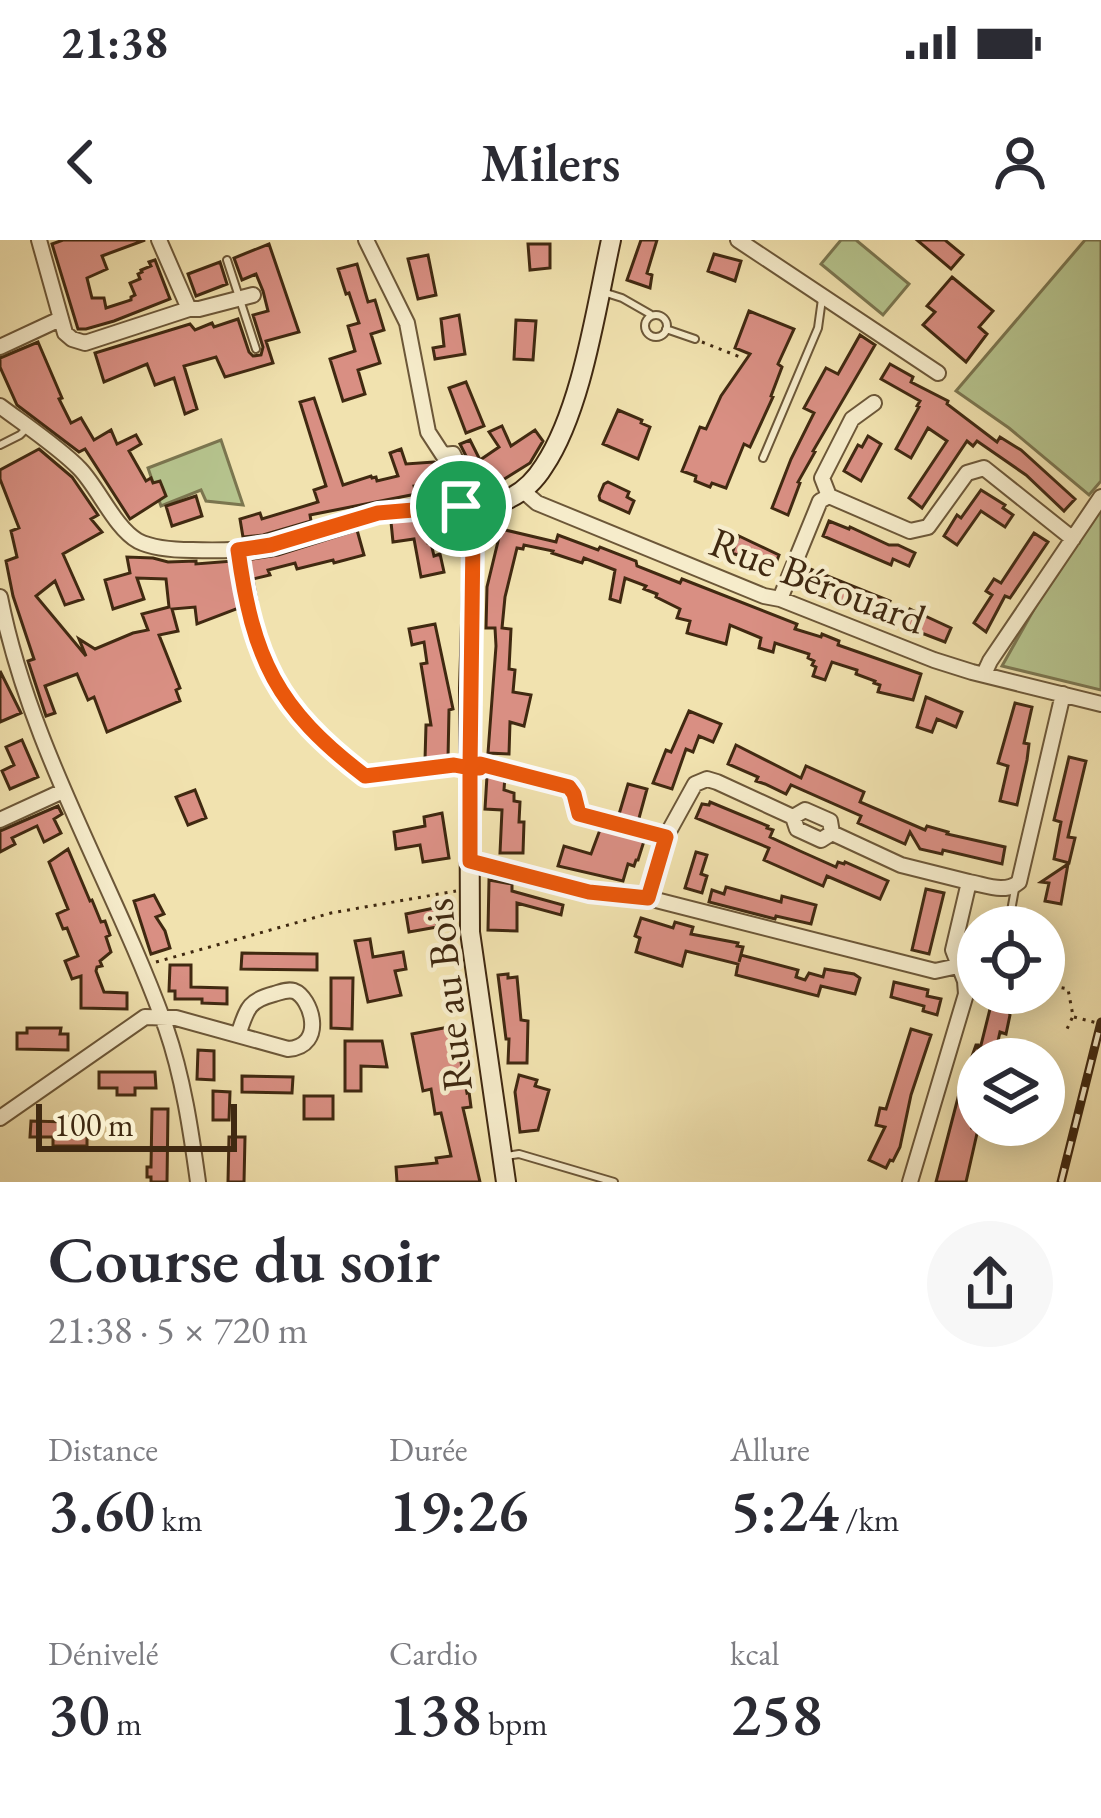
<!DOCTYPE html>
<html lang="fr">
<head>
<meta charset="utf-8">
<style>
  :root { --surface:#fff; --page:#f7f7f7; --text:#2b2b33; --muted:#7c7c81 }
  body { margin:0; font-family:"EB Garamond",serif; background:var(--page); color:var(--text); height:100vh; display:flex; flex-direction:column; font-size:45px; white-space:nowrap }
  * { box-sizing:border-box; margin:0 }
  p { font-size:39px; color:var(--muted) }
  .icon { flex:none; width:66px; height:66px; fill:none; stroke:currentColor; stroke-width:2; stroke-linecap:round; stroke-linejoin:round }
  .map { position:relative; height:942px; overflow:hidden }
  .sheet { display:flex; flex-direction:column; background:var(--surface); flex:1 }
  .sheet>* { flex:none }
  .controls { position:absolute; left:957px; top:666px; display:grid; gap:24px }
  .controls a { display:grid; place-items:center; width:108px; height:108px; border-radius:50%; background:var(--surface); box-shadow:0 6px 30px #0003; font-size:60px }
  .scale { position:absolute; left:36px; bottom:30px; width:201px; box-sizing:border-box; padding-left:12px; border:6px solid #402911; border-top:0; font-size:33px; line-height:42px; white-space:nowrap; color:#402911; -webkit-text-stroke:9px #f6eccb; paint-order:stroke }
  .pin { position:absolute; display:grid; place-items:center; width:102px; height:102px; color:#fff; margin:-51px; border:6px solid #fff; border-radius:50%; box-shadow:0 3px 12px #0007 }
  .round { display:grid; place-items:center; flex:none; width:126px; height:126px; border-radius:63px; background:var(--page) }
  .headline { display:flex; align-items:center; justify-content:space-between; height:204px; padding:0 48px }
  h1 { font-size:66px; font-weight:600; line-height:90px }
  .metrics { display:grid; grid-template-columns:repeat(3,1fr); gap:18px; height:204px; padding:12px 48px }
  .metrics div { display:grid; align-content:center }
  .metrics b { font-size:60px; font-weight:600 }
  .metrics small { font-size:33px; font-weight:400 }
  .metrics p { font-size:33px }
  .status { display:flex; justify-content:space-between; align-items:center; height:84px; padding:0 60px; background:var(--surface); direction:ltr }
  .status svg { height:33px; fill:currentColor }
  header { display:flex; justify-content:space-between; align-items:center; height:156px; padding:0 48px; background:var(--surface); font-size:54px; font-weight:600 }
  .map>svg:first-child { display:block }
  .green { fill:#b6c48e; stroke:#7b7650; stroke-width:3 }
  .building { fill:#d98f83; stroke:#402911; stroke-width:3 }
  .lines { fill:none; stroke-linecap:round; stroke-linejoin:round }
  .service-casing { stroke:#6c5738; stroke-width:10 }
  .minor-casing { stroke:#6c5738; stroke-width:18 }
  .secondary-casing { stroke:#402911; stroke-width:22 }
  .path { stroke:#402911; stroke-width:3; stroke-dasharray:3 6; stroke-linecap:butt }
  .service { stroke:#f6eccb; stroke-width:6 }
  .minor { stroke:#f6eccb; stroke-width:14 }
  .secondary { stroke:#f6eccb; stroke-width:18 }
  .rail-casing { stroke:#402911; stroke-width:9 }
  .rail { stroke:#f6eccb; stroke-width:4.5; stroke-dasharray:14; stroke-linecap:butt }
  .route-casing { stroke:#fff; stroke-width:24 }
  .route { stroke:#ea580c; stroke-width:15 }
  .labels { text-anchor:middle; stroke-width:9; stroke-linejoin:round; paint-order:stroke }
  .street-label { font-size:42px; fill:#402911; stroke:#f6eccb }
</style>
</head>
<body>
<div class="status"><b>21:38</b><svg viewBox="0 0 49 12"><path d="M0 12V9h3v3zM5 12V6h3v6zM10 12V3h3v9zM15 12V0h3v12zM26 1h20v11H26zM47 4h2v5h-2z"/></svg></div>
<header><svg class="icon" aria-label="back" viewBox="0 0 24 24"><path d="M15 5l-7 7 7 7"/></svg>Milers<svg class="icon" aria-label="person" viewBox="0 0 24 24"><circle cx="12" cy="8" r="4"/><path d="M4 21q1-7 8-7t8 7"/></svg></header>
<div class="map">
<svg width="1101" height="942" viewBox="0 0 1101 942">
  <rect width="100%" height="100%" fill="#f1e2af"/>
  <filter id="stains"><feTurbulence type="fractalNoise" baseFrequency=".00167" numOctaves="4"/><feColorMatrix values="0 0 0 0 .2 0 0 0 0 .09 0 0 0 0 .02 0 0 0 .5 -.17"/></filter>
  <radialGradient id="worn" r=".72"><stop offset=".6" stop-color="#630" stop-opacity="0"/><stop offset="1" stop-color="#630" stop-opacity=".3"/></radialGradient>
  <path class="green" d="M841 0H856L909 44 883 75 821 24Z
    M1085 0H1101V241L1089 255 1009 188 956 151Z
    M221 200 243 265 206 261 201 250 161 266 148 228Z
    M1101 269V450L1002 426 1037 364Z"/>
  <path class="building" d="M63 0H145L102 16 107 29 87 38 92 58H104L106 68 131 60V57L135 55 130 43 140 39 138 34 142 32 141 30 151 26 149 22 155 20 170 59 114 81 86 89H78L52 4Z
    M641 0H657L647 33 652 35 650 48 627 40Z
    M917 0H945L963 15 951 29Z
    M269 4 299 92 266 101 273 123 225 137 216 117 184 126 197 169 185 174 174 138 155 145 147 124 104 142 95 113 190 84 195 90 212 83 214 87 238 79 249 112 253 116 261 115 263 107 253 75 268 71 263 51 256 34 242 40 234 18Z
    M528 4H550V28L530 30Z
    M714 14 741 21 735 41 708 31Z
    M428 15 436 55 418 59 408 19Z
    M220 22 227 44 196 56 188 34Z
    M357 24 368 62 375 60 384 90 371 94 380 123 358 130 365 154 343 161 330 119 355 111 348 86 359 83 349 53 346 54 338 29Z
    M952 37 993 71 979 87 987 94 966 122 923 85 935 72 927 66Z
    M749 71 794 89 778 124 782 127 771 156 773 157 750 207 744 204 726 248 712 243 710 247 695 241 696 236 682 231 700 187 706 189 721 156 750 114 735 108Z
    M459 75 465 114 435 119 433 108 444 106 441 79Z
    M516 80 536 81 533 120 514 119Z
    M860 95 875 105 813 211 815 212 798 242 800 243 788 275 772 268 791 219 814 173 804 168 826 128 838 134Z
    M38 102 62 158 59 159 71 183 81 178 94 200 111 190 117 204 136 195 141 204 129 211 146 241 151 238 153 243 160 241 166 256 130 279 85 209 79 212 17 165 0 127V118Z
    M890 124 913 137 911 142 948 161 947 164 997 202 1000 197 1021 210 1075 259 1064 271 1026 235 977 201 973 206 967 201 922 268 909 258 947 201 928 188 911 218 896 209 919 167 917 166 920 161 881 139Z
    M466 142 484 186 466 193 449 148Z
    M314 158 343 245 371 236 372 238 376 237 377 241 398 236 390 213 401 209 406 224 434 222 444 226 445 243 414 246 416 254 310 275 311 281 263 295 243 297 240 279 260 273 262 279 318 262 314 250 326 246 300 162Z
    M618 170 642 180 641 183 650 187 638 219 603 204Z
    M502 186 511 206 535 190 543 201 530 223 493 246 478 223 471 226 460 204 470 200 480 220 499 207 489 192Z
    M868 196 881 204 861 241 844 231 858 205 862 207Z
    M39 209 72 237 98 275 91 279 102 292 63 314 83 359 65 365 55 341 36 356 86 416 79 399 95 409 133 393 148 390 142 374 169 367 166 339 137 338 144 359 113 369 105 340 130 333 127 317 153 318 168 322 196 321V324L246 320 278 315 357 290 364 315 334 323 333 320 297 329 295 323 268 330 270 335 253 339 257 361 197 384 195 367 172 369 178 391 159 395 180 448 176 450 180 461 107 492 94 457 88 460 77 434 45 446 55 473 46 476 28 421 34 419 13 356 6 321 17 317 11 291 19 288 0 239V230Z
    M608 242 629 252 627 257 634 261 629 273 600 260 599 256 604 244Z
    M981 250 1005 265 1003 268 1013 275 1005 287 981 271 957 305 944 296 957 275 961 278Z
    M196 256 202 276 172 286 166 266Z
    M425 278 428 303H431L434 316 440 314 444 332 421 337 414 299 393 302 391 282Z
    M829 281 849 289 850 287 889 305H898L915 313 909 326 893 319 891 325 823 296Z
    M501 289 556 302 558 295 598 310 600 307 636 321 637 326 680 343 682 339 797 384 795 389 821 397 822 394 839 401 838 405 921 434 913 460 878 452 880 445 874 443 875 441 856 434 857 430 832 422 825 440 813 436 816 427 812 425 814 421 808 418 809 414 775 403 773 412 759 408 761 398 730 385 726 404 687 393 690 381 677 378 680 369 656 357 657 354 644 349 646 346 625 338 620 362 610 359 615 330 584 318 582 323 552 313 553 311 524 305 523 309 517 308 505 357 502 388 511 389 509 429 515 430 513 452 531 455 524 486 510 482 509 514 488 513 496 406 495 388H486L487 347Z
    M1034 293 1048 302 1010 358 1005 356 986 392 974 383 992 355 986 351 994 339 1001 343Z
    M739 296 779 315 774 328 732 313Z
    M810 329 890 361 883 378 804 346Z
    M910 369 951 388 945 402 903 386Z
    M435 384 453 469 449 470 448 519 425 520 426 485H431L421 424 427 423 424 402 412 405 409 389Z
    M0 431 21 473 0 482Z
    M926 457 962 472 956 487 937 479 932 492 917 487Z
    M1015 463 1032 467 1024 503 1029 504 1027 520 1017 565 1000 561 1008 526 998 523Z
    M689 471 721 484 713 502 699 496 693 512 686 509 672 549 653 543 666 510 671 512Z
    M22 500 38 537 10 549 2 531 14 525 6 507Z
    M736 505 801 538 806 526 864 552 860 562 925 590 927 586 948 592 947 594 1005 607 1002 624 943 610 942 614 920 609 910 592 905 604 858 583 861 576 791 545 786 554 765 544 756 541 758 537 728 524Z
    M1069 517 1086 521 1068 597 1075 598 1069 623 1054 619 1061 582 1054 580Z
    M487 536H505L504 550 514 553V561L520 562 519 582H524L523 613H500L502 570 485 569Z
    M628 544 647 549 636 589 644 592 642 597 645 598 638 620H636L634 626 628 624 623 641 558 626 564 606 591 614 601 587 614 591Z
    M195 550 206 578 188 585 176 557Z
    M710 562 768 586 767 588 773 590 770 597 800 611 836 627 838 622 844 624 845 622 888 641 880 659 827 636 823 646 764 620 769 608 696 578 702 564 709 565Z
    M58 566 62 574 54 579 61 593 44 602 37 586 12 598 15 604 0 612V591Z
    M442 573 449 618 423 622 420 605 396 609 394 592 425 586 424 577Z
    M68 609 90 661 92 660 101 682 105 681 110 695 106 697 111 712 100 721 102 726 97 727 96 731 104 752 127 753V769L81 768V736L72 739 65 721 78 716 67 688 63 689 57 674 68 669 49 622Z
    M696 612 707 615 701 634 707 636 702 653 685 648Z
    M1068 624 1061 664 1045 661 1049 643 1041 642Z
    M489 640 512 644V651L563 665 561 675 517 663V691L488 690Z
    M726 647 781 662 782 656 816 665 811 684 776 676 775 679 709 662 712 650 724 654Z
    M926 649 944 653 929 714 912 710Z
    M154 655 164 674 156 677 165 691 170 708 151 714 134 661Z
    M434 668 437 687 409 692 406 674Z
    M641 678 673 688 675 682 693 687 691 694 738 703 737 706 743 707 739 722 741 715 798 730 796 737 805 740 809 733 823 737 825 729 854 734 860 738 855 754 821 746 818 756 736 735 738 724 686 711 682 726 636 712 640 698 635 696Z
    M370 699 373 717 403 712 406 729 395 731 401 755 368 762 355 701Z
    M242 713 317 714V730L241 729Z
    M170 725H191V747L227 748V764L202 763V759H175V751H169Z
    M508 734V738L517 737 521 780 528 781 527 823H508L509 799H506L498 735Z
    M331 738H353L352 789 331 788Z
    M894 742 928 750 927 756 941 759 937 775 923 771 924 766 891 757Z
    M994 753H1012L1008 768 1010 775 1006 794 1000 792 994 819H978V866L972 888 978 889 966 942H936L960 850 976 805H978V817Z
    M454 786 467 853 469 852 471 867 463 868 480 942H397L396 927 437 923 436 918 451 916 441 873 435 874 431 849 423 851 412 794Z
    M27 788H61L60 794H68V810L17 809V793H27Z
    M911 789 931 795 911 855 900 907 893 921 890 920 886 928 869 920 885 887 876 885 880 868 886 869Z
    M345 801H382L387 827 361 826V851H345Z
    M198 810 214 811V840L197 839Z
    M99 832H155L156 848H135V855H117V848H99Z
    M519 835 537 840 535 846 549 850 538 890 520 892 515 852Z
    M242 836 293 837 292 853 242 852Z
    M213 851 230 852 229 880H213Z
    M304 856H333V879H304Z
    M152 869H168L167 942H151V937H147V927H151Z
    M67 877H78V882H87V906H53V897H30L31 881 67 882Z
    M229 897H245L244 942H228Z"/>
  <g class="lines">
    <defs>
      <path id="service" d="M227 20 256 109
        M603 52 622 58 650 74
        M645 86a11 11 0 1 1 22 0a11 11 0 1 1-22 0Z
        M666 89 695 99
        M0 205 20 195 27 188
        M763 218 818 88 822 59
        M1008 687 1015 649
        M962 726H978
        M506 916 519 914 614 942"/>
      <path id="minor" d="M39 0 65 93 72 99 85 103 189 69 159 0
        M366 0 407 83 428 192 443 215 453 214 481 273
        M738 0 938 133
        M189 69H199L253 55
        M0 107 60 79
        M0 166C24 184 60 208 80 229 99 249 115 288 138 301 154 309 175 310 192 310 220 311 249 311 275 304 338 287 418 249 482 274
        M522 250 537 263 764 356 780 359 934 420 972 432 1101 464
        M829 256 910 291 928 287 967 233 984 228 1073 299
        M0 357C30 510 114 643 166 788 183 837 191 891 198 942
        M780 359 820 261 829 256 822 238 852 179 874 163
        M984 434 990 421 1101 257
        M0 580 63 551
        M832 593 821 600 797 589 793 577 805 570 830 581 832 593 901 625 969 642
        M470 621 589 652 648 658 935 731 958 726
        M648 658 668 593 695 544 707 539 717 542 793 577
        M0 878 145 777 176 778 288 809C327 806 311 757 294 751 287 749 281 752 274 754 247 761 247 770 238 795
        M910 942 966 754 965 741 953 710 969 642C986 645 1005 654 1019 642L1063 454"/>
      <path id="secondary" d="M506 942 470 692 469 448 474 286C482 270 495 266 510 258 524 251 536 239 544 226 582 169 596 68 611 0"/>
    </defs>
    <use href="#service" class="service-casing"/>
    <use href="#minor" class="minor-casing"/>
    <use href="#secondary" class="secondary-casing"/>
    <path class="path" d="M702 102 740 117
      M240 323C255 430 282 470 365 536L452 525
      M486 525 569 547 575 554 579 574 656 594
      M156 722 331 673 456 651
      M1044 744 1068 749 1073 776 1067 789
      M1074 777 1101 784"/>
    <use href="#service" class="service"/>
    <use href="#minor" class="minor"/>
    <use href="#secondary" class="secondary"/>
    <defs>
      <path id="rail" d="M1061 942 1101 782"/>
    </defs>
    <use href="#rail" class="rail-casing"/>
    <use href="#rail" class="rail"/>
  </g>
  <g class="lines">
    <defs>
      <path id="route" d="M461 266 378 273 271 305 238 310C253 419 276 468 365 536L454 525 470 528V621L589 652 648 658 666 597 579 574 574 554 569 547 480 524V528H470L473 297 474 286 482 274 461 266"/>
    </defs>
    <use href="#route" class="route-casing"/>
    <use href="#route" class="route"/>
  </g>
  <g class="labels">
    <g class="street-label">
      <text transform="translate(818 340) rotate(21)" y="15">Rue Bérouard</text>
      <text transform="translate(447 755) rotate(-96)" y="15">Rue au Bois</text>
    </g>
  </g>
  <rect width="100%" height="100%" filter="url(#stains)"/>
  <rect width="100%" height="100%" fill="url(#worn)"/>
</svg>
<div class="controls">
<a><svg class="icon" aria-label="locate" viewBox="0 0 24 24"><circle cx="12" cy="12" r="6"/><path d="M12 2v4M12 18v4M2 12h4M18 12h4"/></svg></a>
<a><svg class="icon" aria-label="layers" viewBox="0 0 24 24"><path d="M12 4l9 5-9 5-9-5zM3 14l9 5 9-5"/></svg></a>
</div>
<div class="scale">100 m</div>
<div class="pin" style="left:461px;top:266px;background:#1e9e55"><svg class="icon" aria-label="arrive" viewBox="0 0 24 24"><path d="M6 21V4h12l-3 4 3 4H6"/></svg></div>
</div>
<section class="sheet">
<div class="headline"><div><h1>Course du soir</h1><p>21:38 · 5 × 720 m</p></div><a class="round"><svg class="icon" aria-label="share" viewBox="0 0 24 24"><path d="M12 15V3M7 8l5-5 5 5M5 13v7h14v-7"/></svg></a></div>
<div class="metrics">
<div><p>Distance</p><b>3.60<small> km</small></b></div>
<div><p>Durée</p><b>19:26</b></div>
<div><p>Allure</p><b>5:24<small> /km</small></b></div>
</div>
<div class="metrics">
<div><p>Dénivelé</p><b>30<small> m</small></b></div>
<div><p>Cardio</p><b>138<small> bpm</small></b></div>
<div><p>kcal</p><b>258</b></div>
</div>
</section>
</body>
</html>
